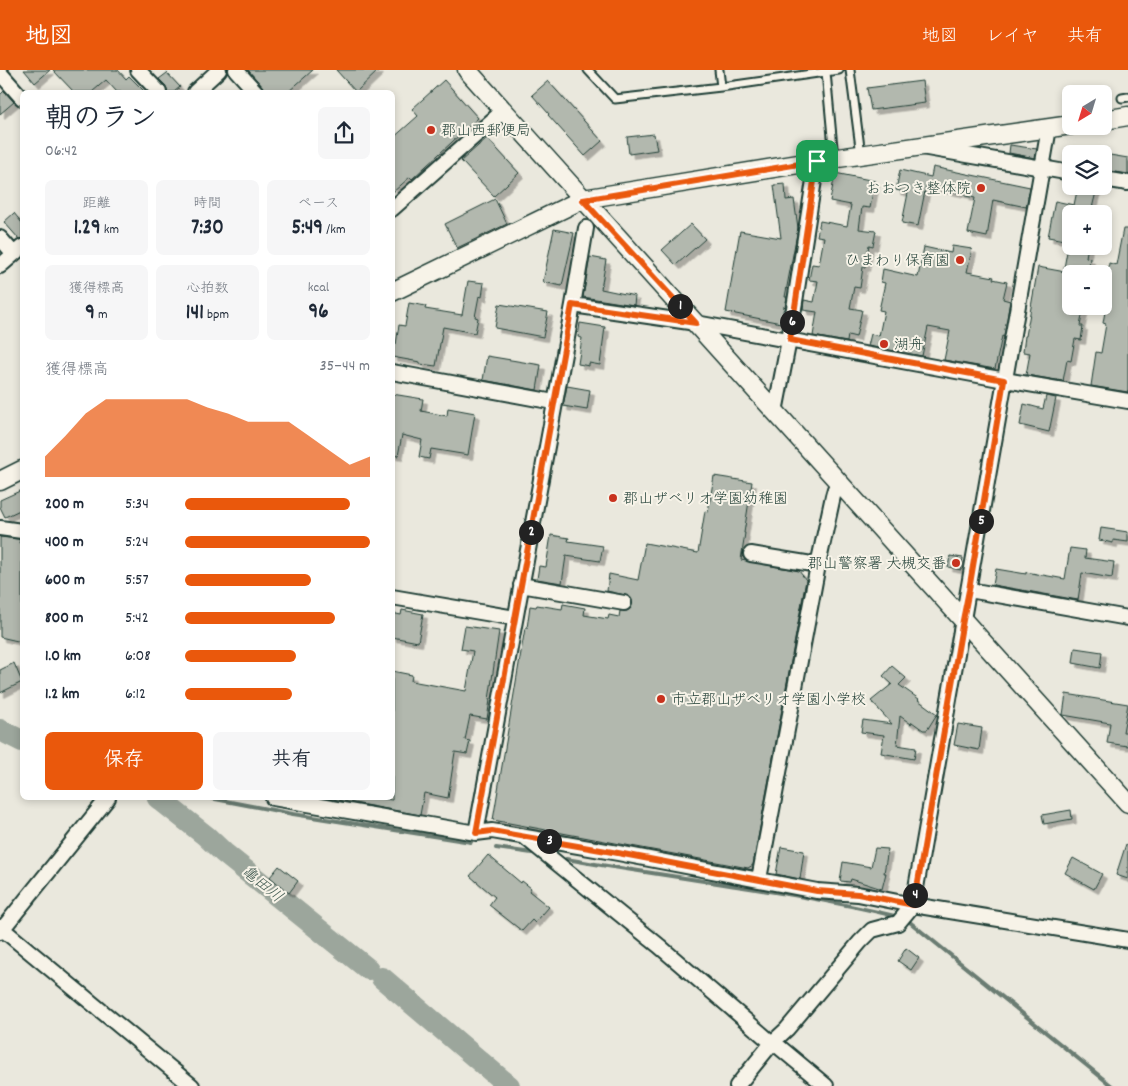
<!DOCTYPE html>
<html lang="ja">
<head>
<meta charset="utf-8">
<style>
  :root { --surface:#fff; --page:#f6f6f7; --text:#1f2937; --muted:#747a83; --accent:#ea580c }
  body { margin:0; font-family:Dekko,"Klee One",sans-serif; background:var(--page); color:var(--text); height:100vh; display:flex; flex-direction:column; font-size:19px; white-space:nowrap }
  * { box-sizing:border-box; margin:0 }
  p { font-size:16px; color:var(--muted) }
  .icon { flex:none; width:28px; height:28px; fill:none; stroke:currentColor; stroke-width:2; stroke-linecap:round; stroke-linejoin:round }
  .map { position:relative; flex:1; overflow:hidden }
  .drawer { position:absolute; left:20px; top:20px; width:375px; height:710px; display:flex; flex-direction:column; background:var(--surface); border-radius:8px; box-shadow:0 2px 8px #0003 }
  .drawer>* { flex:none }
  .needle { width:32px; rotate:218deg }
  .fabs { position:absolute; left:1062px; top:15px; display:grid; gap:10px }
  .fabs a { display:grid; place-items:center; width:50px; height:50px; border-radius:8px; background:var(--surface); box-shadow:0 2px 8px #0003; font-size:25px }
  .pin { position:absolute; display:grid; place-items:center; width:42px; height:42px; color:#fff; margin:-21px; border-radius:10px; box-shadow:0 2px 8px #0006 }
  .km { position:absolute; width:25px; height:25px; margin:-12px; border-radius:50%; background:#222; color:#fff; font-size:14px; line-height:25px; text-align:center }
  .round { display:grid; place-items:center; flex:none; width:52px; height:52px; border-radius:8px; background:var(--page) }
  .headline { display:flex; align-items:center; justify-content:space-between; height:85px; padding:0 25px }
  h1 { font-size:28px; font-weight:800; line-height:38px }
  .metrics { display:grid; grid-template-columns:repeat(3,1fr); gap:8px; height:85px; padding:5px 25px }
  .metrics div { display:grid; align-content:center; border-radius:8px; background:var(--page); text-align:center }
  .metrics b { font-size:21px; font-weight:800 }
  .metrics small { font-size:14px; font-weight:400 }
  .metrics p { font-size:14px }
  .chart { height:140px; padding:10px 25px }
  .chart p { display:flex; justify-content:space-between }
  .chart svg { width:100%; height:90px; margin-top:5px; fill:var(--accent); opacity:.7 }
  .cta { display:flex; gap:10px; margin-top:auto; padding:10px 25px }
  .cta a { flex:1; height:58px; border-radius:8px; background:var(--accent); color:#fff; font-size:20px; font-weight:800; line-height:58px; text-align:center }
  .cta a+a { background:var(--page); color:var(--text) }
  ul { padding:0 25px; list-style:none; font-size:16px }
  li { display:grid; grid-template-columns:80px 60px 1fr; align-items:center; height:38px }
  li i { height:12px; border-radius:6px; background:var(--accent) }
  header { display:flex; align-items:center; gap:30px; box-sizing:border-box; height:70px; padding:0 25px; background:var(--accent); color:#fff }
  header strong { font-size:24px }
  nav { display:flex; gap:28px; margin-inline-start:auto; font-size:18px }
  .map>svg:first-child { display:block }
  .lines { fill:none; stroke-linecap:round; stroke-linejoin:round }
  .stream { stroke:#6a7c72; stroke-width:4 }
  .river { stroke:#9ca69c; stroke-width:22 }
  .building { fill:#b2b8ae; stroke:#1f3d34; filter:url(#shadow) }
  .service-casing { stroke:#1f3d34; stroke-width:11 }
  .minor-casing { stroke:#1f3d34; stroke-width:18 }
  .tertiary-casing { stroke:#1f3d34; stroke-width:21 }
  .service { stroke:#f7f3e8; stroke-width:7 }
  .minor { stroke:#f7f3e8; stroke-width:14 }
  .tertiary { stroke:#f7f3e8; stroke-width:18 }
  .route-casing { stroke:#fff; stroke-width:10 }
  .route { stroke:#ea580c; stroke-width:6 }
  .poi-dot { fill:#c8321e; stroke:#f7f3e8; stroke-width:2 }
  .labels { text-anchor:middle; stroke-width:4; stroke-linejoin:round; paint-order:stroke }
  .poi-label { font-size:15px; fill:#1f3d34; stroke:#f7f3e8; text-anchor:start }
  .water-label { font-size:16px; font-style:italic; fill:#445c53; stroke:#f7f3e8 }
</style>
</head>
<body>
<header>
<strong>地図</strong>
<nav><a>地図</a><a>レイヤ</a><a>共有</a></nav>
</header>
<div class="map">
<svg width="1128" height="1016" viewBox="0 0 1128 1016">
  <defs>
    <filter id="shadow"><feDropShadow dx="4.5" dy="4.5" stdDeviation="0" flood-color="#0004"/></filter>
  </defs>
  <rect width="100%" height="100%" fill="#eae8dd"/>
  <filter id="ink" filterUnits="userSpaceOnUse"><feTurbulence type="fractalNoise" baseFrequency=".02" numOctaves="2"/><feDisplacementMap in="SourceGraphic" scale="10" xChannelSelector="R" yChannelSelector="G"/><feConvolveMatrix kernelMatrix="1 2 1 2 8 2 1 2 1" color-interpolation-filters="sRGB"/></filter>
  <g filter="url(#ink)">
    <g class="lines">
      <path class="stream" d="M210 728 293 744 471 772
        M496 778 532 783
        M566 789C677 809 790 820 899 847
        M906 849 1112 1016"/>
      <path class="river" d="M0 660 22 671
        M158 728 206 766 224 783 368 899
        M382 908 509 1016"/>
    </g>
    <path class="building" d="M24 0H50L35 13Z
      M53 0H118L126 9 129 6 145 22H117L106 10 92 22H74Z
      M248 0H313L288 22H264L262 16Z
      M336 0H379L356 22Z
      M167 3 180 17 174 22H168L166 16 159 9Z
      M444 10 478 48 412 109 410 107 392 123V69L418 46 412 39Z
      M548 11 602 71 585 86 548 45 549 44 532 25Z
      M922 11 925 33 871 40 867 18Z
      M4 21 14 32 0 44V25Z
      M654 64 657 80 629 84 627 67Z
      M487 68 519 103 494 126 461 91Z
      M1010 75 1037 79 1035 88 1009 83Z
      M1104 84 1128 88V104L1104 100Z
      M933 97 1030 117 1026 137 993 130 987 167 968 163 975 128 965 126 966 124 926 116 918 156 902 153 908 123 896 120 900 100 931 107Z
      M835 103 875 111 870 138 862 137 859 159 876 161 873 176 869 175 865 197H863L860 218 854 217 850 238 862 240 856 267 848 265 847 272 813 266 817 242 803 240 804 230 814 232 818 211 809 210 812 194 819 195 824 167 817 166 820 151 847 156 851 135 830 131Z
      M785 114 786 130 794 129 798 158 785 227H787L785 237 784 236 781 253 726 242 740 161 781 168 774 115Z
      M1078 116 1097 118 1092 138H1095L1094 144H1071V171L1048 167 1055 131 1074 135Z
      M495 129 507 154 457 178 445 154Z
      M14 143 22 153V168L19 169 4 152Z
      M691 154 705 169 676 195 662 180Z
      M554 159 574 163 562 216 543 212Z
      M1123 159H1128V322L1091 316 1096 282 1101 283 1106 254 1103 253 1107 230 1105 229 1109 206H1107L1109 193 1116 195Z
      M952 176 972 179 967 202 994 207 993 209 1007 212 1003 229 1010 231 1004 267 1002 266 995 299 944 290 950 261 928 257 922 286 868 276 871 264 879 266 884 241 879 240 885 213 881 212 883 199 918 207 924 177 951 183Z
      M1068 176H1088L1086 187 1090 188 1088 202 1064 198Z
      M590 187 606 190 601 219 635 226 634 235 583 227Z
      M1038 197 1071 203V236H1084L1080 256H1083L1081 270 1075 269 1071 291 1067 290 1063 311 1026 305 1030 283 1023 282 1025 266H1026Z
      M468 211 484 213 482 227 479 226 475 247 478 248 475 263 443 257 436 296 420 294V292L392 287V273L396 274 399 255 405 256 409 233 426 236 425 239 462 245Z
      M499 234 548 242 543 267 495 258Z
      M580 253 605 257 600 295 589 293V296L578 294 582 268 578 267Z
      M487 286 541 295 537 320 483 310Z
      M567 316 590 320 587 340 563 336Z
      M392 324 423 329 421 341 447 346 448 338 475 343 468 385 431 379 429 389 419 387 422 370 402 365 398 386 392 385Z
      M1046 326 1056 328 1049 362 1020 355 1024 334 1043 339Z
      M714 406 752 412 744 463H745L741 490 799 501 806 510 753 795 748 798 493 750 525 558H527L530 536 536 537 537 535 562 539 563 534 585 538 584 545 608 549 609 545 619 547 620 541H627L630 539 632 535V530L629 526 607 521 609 504 638 510 645 473 698 483 705 441 708 442Z
      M22 420V439L5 447 0 437V430Z
      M1101 458 1128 462V472L1113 470V473L1099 470Z
      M551 465 569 468 568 471 603 476 600 491 566 486 562 513 537 509 539 496 546 497Z
      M0 467 18 469 20 470 19 473H22V572L0 567Z
      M1070 478 1086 480 1085 488 1114 492 1112 508 1082 503 1078 530 993 515 996 499 1026 504V502L1065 509Z
      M950 486 963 488 961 500 948 497Z
      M402 540 423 544 418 572 392 567V543L401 545Z
      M465 556 499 561 489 630H490L487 649 470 646 465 670 470 671 467 684 455 682 448 728 424 723 420 745 327 728H378L392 730V601L412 605 411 611 466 621 473 581 461 579Z
      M1075 578 1102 582 1100 598 1073 593Z
      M14 593 22 612 0 623V600Z
      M892 596 906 608 899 615 919 629 918 630 937 644 927 660H923L912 652 911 654 900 646 897 675 916 678 914 689 881 683 884 665 861 662 863 650 892 654 871 631 892 614 883 606Z
      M1066 624 1128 634 1123 662H1128V676L1107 673 1110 653 1063 645Z
      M958 654 982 658 979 680 954 675Z
      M1071 740 1072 749 1044 754 1042 745Z
      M1126 774H1128V809L1116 805Z
      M781 777 804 781 800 809 776 804Z
      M875 778 888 779 884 803H886L882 819 851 809 850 812 840 811 843 792 871 797Z
      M488 785 521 813 522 811 531 818 529 821 549 837 535 853 532 850 522 861 489 835 495 827 470 806Z
      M1073 788 1102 804 1094 819 1065 803Z
      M279 796 298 811 289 823 270 807Z
      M906 878 919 888 911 900 898 891Z"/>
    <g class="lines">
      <defs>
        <path id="service" d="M588 0 615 29 721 17 839 0
          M719 0 721 17
          M850 0 861 85
          M826 2 834 88
          M1122 28 1128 27"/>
        <path id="minor" d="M138 0 159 22
          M236 0 256 22
          M0 3 22 28
          M195 22 219 0
          M927 78 1071 103
          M1104 109 1128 113
          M392 139 503 41
          M0 168 14 184
          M0 196 22 177
          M573 235 586 158
          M392 302 554 332
          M775 342 789 270 817 91
          M0 458 22 461
          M751 484 818 495
          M521 515 624 533
          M969 520 1128 548
          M392 527 515 548
          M273 728 476 763 492 761 618 783 817 821 858 824 913 835 1128 870
          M476 763 573 235 696 253 1005 310 1128 331
          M526 768 658 875 772 973 778 976 826 1016
          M759 809 818 495 833 426 835 419 840 414
          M0 857 192 1016
          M0 862 108 728
          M737 1016 772 973 787 959 860 872 872 860 898 853 913 835 1049 58"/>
        <path id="tertiary" d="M467 0 1128 733
          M1104 50 1128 46
          M392 222 583 129 817 91 1071 55
          M0 411 22 400"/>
      </defs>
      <use href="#service" class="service-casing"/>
      <use href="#minor" class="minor-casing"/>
      <use href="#tertiary" class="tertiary-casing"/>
      <use href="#service" class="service"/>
      <use href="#minor" class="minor"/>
      <use href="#tertiary" class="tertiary"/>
    </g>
  </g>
  <g class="lines" filter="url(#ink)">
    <defs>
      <path id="route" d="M817 91 790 270 1004 310 969 520 963 550 914 835 858 824 817 821 618 783 492 761 476 763 572 235 696 253 583 130Z"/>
    </defs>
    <use href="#route" class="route-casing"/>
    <use href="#route" class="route"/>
  </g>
  <g class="poi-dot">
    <circle cx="431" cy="60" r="5"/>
    <circle cx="981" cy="118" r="5"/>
    <circle cx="960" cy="190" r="5"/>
    <circle cx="884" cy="274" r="5"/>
    <circle cx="613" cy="428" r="5"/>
    <circle cx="956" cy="493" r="5"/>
    <circle cx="661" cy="629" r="5"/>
  </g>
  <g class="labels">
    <g class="poi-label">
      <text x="441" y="65">郡山西郵便局</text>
      <text x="971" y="123" text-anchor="end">おおつき整体院</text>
      <text x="950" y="195" text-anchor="end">ひまわり保育園</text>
      <text x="894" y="279">湖舟</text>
      <text x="623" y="433">郡山ザベリオ学園幼稚園</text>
      <text x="946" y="498" text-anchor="end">郡山警察署 大槻交番</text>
      <text x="671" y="634">市立郡山ザベリオ学園小学校</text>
    </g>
    <g class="water-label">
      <text transform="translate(263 813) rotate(39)" y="6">亀田川</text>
    </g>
  </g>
</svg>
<div class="fabs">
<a><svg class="needle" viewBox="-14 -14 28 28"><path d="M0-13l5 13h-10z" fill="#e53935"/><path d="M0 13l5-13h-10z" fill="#747a83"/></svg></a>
<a><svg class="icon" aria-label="layers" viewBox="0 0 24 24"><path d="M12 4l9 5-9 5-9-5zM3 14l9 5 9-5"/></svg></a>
<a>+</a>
<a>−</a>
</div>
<div class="pin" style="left:817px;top:91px;background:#1e9e55"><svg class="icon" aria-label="arrive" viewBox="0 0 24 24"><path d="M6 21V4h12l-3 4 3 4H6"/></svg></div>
<b class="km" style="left:680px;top:236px">1</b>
<b class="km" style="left:531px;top:462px">2</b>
<b class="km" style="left:549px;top:771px">3</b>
<b class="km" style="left:915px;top:825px">4</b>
<b class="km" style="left:981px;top:451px">5</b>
<b class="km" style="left:792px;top:252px">6</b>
<section class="drawer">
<div class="headline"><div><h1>朝のラン</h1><p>06:42</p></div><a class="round"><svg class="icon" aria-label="share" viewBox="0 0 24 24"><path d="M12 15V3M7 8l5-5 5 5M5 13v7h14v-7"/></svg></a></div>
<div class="metrics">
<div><p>距離</p><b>1.29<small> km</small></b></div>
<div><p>時間</p><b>7:30</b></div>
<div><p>ペース</p><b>5:49<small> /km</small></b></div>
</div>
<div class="metrics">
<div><p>獲得標高</p><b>9<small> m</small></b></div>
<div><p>心拍数</p><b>141<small> bpm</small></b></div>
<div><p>kcal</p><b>96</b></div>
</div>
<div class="chart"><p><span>獲得標高</span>35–44 m</p>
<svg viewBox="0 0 160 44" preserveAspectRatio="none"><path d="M0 44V34L10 24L20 13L30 6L40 6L50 6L60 6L70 6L80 10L90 13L100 17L110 17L120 17L130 24L140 31L150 38L160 34V44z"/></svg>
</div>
<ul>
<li><b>200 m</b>5:34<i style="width:89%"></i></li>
<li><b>400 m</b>5:24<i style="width:100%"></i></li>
<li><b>600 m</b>5:57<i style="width:68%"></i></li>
<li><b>800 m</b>5:42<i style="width:81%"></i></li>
<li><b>1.0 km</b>6:08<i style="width:60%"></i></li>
<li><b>1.2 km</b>6:12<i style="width:58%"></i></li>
</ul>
<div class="cta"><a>保存</a><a>共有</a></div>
</section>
</div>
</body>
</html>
